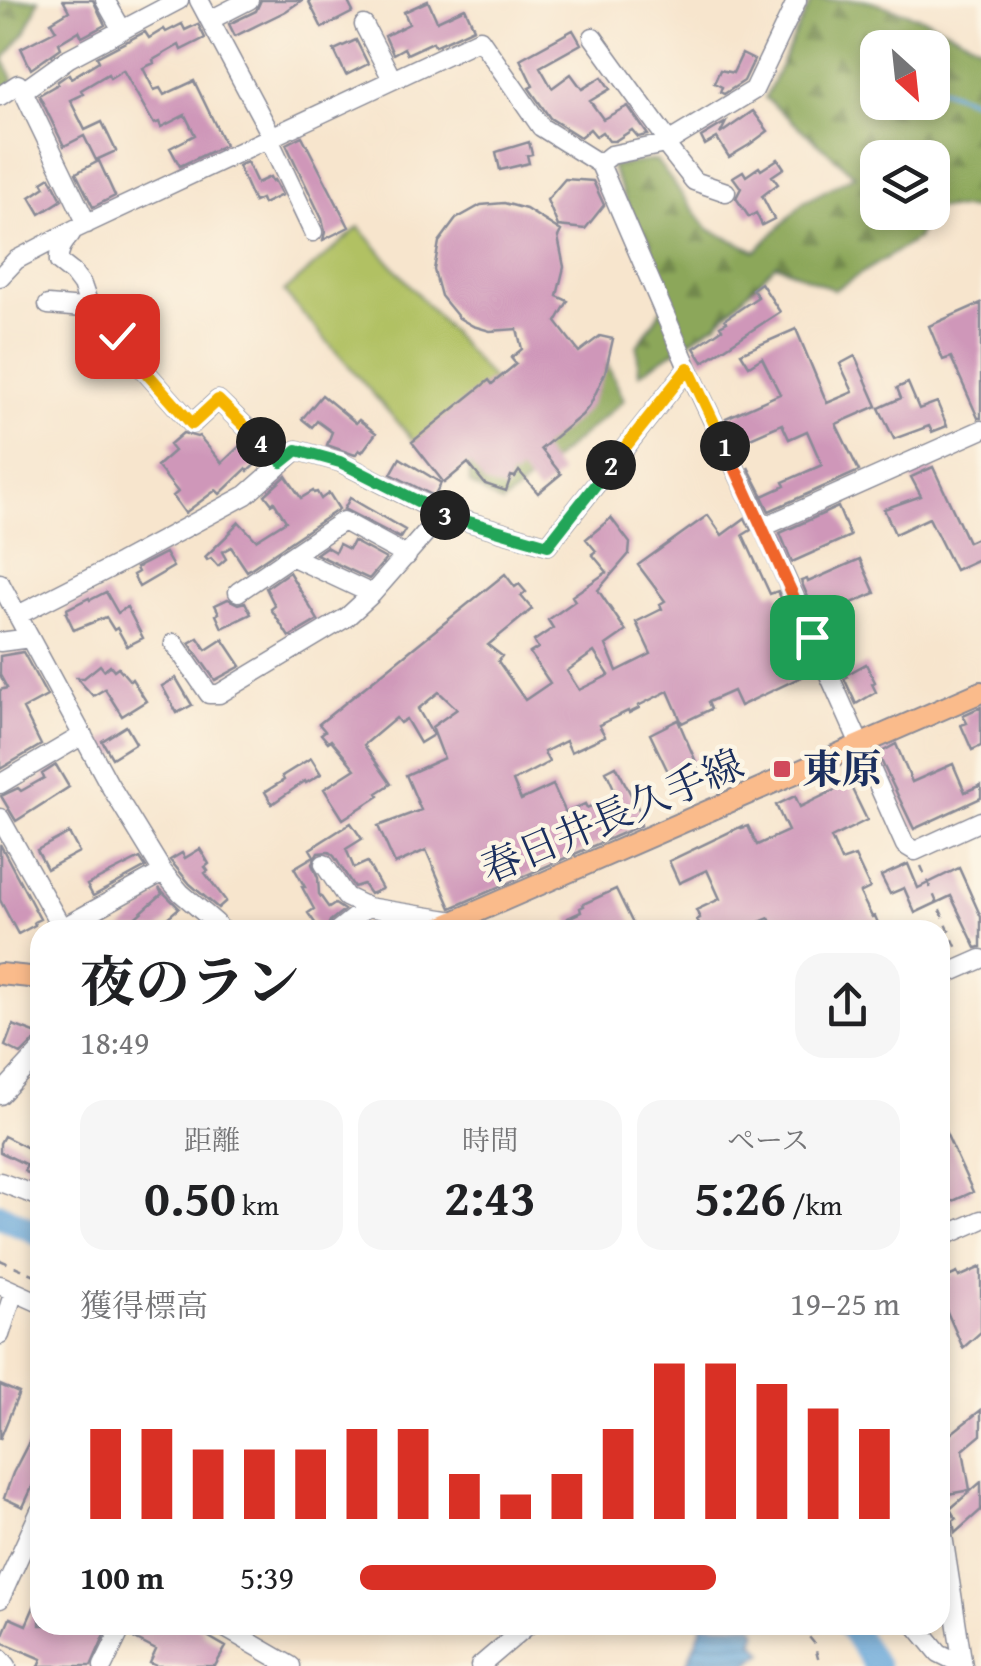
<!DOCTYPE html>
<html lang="ja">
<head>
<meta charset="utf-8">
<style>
  :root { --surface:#fff; --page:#f6f6f6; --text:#202124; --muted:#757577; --accent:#d93025 }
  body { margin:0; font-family:"Gentium Book Plus","Noto Serif JP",serif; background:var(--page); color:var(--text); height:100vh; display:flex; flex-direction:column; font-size:38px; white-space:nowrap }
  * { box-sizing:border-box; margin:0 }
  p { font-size:32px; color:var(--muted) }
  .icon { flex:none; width:55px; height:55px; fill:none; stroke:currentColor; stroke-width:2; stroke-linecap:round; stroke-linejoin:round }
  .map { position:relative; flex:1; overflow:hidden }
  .sheet { position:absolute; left:30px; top:920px; width:920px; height:715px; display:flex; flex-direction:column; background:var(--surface); border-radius:30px; box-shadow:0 5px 15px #0003 }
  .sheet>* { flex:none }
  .needle { width:65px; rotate:153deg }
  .controls { position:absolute; left:860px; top:30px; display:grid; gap:20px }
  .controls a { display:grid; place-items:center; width:90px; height:90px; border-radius:20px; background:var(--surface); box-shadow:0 5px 15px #0003; font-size:50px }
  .pin { position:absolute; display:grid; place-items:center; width:85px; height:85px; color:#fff; margin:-42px; border-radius:20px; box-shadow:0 5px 15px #0006 }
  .km { position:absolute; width:50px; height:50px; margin:-25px; border-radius:50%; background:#222; color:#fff; font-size:28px; line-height:50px; text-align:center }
  .round { display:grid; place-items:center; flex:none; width:105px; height:105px; border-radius:30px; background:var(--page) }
  .head { display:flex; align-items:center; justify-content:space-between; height:170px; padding:0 50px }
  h1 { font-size:55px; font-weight:700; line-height:75px }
  .figures { display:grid; grid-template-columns:repeat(3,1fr); gap:15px; height:170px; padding:10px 50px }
  .figures div { display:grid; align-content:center; border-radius:25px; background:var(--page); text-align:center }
  .figures b { font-size:50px; font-weight:700 }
  .figures small { font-size:28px; font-weight:400 }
  .figures p { font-size:28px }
  .chart { height:280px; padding:20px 50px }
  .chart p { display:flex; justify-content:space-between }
  .chart svg { width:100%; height:180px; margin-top:10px; stroke:var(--accent); stroke-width:6 }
  ul { padding:0 50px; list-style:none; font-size:32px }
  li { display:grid; grid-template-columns:160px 120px 1fr; align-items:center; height:75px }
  li i { height:25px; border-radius:12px; background:var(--accent) }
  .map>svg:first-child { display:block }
  .forest { fill:url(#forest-firs); stroke:#546b5c; stroke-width:2.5; fill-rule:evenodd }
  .pitch { fill:#b1c164; stroke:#667861; stroke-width:2.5 }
  .water { fill:url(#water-rules); stroke:#416b9c; stroke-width:2.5 }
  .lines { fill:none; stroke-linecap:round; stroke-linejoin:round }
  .stream { stroke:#67a7da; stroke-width:4 }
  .river { stroke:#67a7da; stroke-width:25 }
  .building { fill:#cf97b9; fill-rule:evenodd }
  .minor-casing { stroke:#898a96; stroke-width:21 }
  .major-casing { stroke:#898a96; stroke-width:24 }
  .path { stroke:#898a96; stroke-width:2.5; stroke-dasharray:8 8; stroke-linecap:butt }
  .minor { stroke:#fff; stroke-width:18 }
  .major { stroke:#fabb8b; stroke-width:20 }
  .split-1-casing { stroke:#fff; stroke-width:20 }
  .split-2-casing { stroke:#fff; stroke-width:20 }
  .split-3-casing { stroke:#fff; stroke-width:20 }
  .split-4-casing { stroke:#fff; stroke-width:20 }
  .split-5-casing { stroke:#fff; stroke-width:20 }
  .split-1 { stroke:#f0652b; stroke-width:12 }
  .split-2 { stroke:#f5b400; stroke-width:12 }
  .split-3 { stroke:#22a559; stroke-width:12 }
  .split-4 { stroke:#22a559; stroke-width:12 }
  .split-5 { stroke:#f5b400; stroke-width:12 }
  .poi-dot { fill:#d1495b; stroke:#fcf5e5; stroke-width:4 }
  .labels { text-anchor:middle; stroke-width:9; stroke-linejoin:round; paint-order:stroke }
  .poi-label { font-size:40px; font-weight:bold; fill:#1b2f5e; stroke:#fcf5e5; text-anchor:start }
  .street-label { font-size:40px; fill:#1b2f5e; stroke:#fcf5e5 }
</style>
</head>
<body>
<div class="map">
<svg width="981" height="1666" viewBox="0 0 981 1666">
  <defs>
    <pattern id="forest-firs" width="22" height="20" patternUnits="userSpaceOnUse" patternTransform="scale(2.5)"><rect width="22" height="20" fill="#8ca75a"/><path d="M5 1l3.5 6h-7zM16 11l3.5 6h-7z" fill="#72884e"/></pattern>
    <pattern id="water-rules" width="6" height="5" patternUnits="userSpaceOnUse" patternTransform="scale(2.5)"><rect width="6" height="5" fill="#67a7da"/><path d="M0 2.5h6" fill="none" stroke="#5488b4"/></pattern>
  </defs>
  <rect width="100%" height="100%" fill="#fcf5e5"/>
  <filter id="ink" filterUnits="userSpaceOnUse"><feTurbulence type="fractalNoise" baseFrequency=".01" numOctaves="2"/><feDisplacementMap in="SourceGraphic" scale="20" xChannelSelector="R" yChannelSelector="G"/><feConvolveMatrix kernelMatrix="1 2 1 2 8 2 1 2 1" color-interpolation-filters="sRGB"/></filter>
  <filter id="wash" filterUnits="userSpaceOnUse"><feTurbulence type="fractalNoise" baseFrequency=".0048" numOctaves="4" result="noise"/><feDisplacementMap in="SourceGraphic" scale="40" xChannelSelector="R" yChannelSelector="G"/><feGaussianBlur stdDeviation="2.25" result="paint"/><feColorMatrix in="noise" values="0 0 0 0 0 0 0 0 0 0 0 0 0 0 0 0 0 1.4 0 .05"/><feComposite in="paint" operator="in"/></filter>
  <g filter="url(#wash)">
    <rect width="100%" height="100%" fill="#f7e5cd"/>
    <path class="forest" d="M0 0H39L26 31 4 59 14 81 0 92Z
      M812 0H866L925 19 981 46V209L933 208 932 158H878V212L929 213 917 239 834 290 776 264 717 323 639 374 637 346 669 299 611 166 656 160 708 229 756 251 804 202 855 175 765 98ZM878 48H932V102H878Z
      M605 359 624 400 502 504 470 484 468 446Z"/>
    <path class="pitch" d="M359 227 496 384 421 449 284 292Z"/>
    <path class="water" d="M703 1625H752L757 1631 753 1641 764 1652 745 1666H686Z"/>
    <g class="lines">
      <path class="stream" d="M932 85 981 103"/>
      <path class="river" d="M0 1215 40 1234
        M849 1625 876 1666"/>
    </g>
    <g id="blocks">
      <path class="building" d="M63 0H93L105 25 82 37 79 31 59 43 61 48 31 69 21 48 56 30 51 22 69 11Z
        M261 0H302L286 11 235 36 229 24 256 11Z
        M308 0H347L353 12 322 28Z
        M428 1 437 21 465 8 474 28 435 46 433 42 407 54 404 48 393 54 385 36 409 24 404 12Z
        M182 24 185 30 198 24 205 38 181 50 179 45 153 60 154 63 143 68 154 90 160 88 164 95 194 81 225 145 180 166 170 148 195 135 185 115 161 127 159 122 154 124 123 70 110 78 108 74 81 90 83 94 70 100 85 130 102 122 116 151 96 160 84 136 64 146 39 95 58 84 57 82 67 75 69 74 71 78 99 61 97 57 145 32 149 38 164 29 166 32Z
        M573 30 581 44 540 67 552 88 571 74 582 89 602 77 610 89 590 101 603 119 628 106 648 135 638 137 632 130 615 141H609L602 132 596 136 590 129 580 137 550 118 529 88 533 86 520 59Z
        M356 40 368 64 346 75 334 50Z
        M742 54 754 60 744 81 724 94 720 92 722 87 714 83 720 70 733 73Z
        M753 111 768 131 749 145 729 157 717 138 705 145 701 137 726 122 720 134Z
        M302 136 349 227 323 240 325 232 322 219 286 144Z
        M529 142 532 154 527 155 529 163 500 170 496 152Z
        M778 159 784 168 772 176 778 184 762 196 774 219 762 225 756 213 749 217 736 198 741 188 733 177 743 171 746 176 759 167 761 170Z
        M99 161 115 196 93 207 76 173Z
        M247 162 257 183 270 177 272 181 274 180 282 195 263 204 261 199 254 202 238 166Z
        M50 177 62 200 40 214 30 197 45 187 42 182Z
        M565 179 593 181 604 205 585 229 558 226 547 200Z
        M504 203 526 209 561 231 558 237 564 267 557 296 568 301 556 322 579 352 600 336 613 339 605 373 590 405 582 415 541 449 561 474 538 493 519 471 515 477 511 476 506 491 485 484 468 463 444 483 412 442 489 380 492 384 516 364 511 358 522 349 517 329 490 331 473 326 459 318 441 296 434 270 439 242 456 219 481 205Z
        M761 283 780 312 703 362 694 348 722 329 720 326 727 322 725 319 758 297 752 289Z
        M981 303V418H978L951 357 943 360 929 326Z
        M796 329 827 403 853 392 840 364 855 356 877 406 836 424 859 471 769 511 748 467 763 496 785 486 783 482 822 465 807 431 789 439 782 424 741 442 738 435 734 437 726 418 780 394 762 358 749 366 741 353Z
        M908 383 919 409 937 402 947 426 932 432 929 426 894 439 879 408 901 398 897 388Z
        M322 395 356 423 359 420 376 433 362 452 359 450 355 455 327 445 332 432 317 421 312 427 302 419Z
        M183 433 197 437 199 436 222 463 243 443 259 460 260 458 264 462 262 464 259 461 248 471 246 469 220 494 216 490 185 513 173 496 178 492 157 466 174 451 169 445Z
        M400 458 441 483 434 496 391 474Z
        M933 467 968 542 977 538 981 546V558L955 570 929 518 895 534 884 509 921 496 911 477Z
        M286 476 301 498 313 491 314 493 317 492 321 499 329 493 339 509 247 571 231 547 222 552 226 559 218 566 211 558 207 560 205 557 231 532 230 531 239 522 256 540 286 521 274 502 272 504 265 495Z
        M350 498 405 530 400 538 344 509Z
        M838 507 850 536 792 562 780 533Z
        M708 515 722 535 745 518 751 530 743 535 770 594 778 591 788 614 785 616 786 622 800 653 805 651 814 671 740 706 733 691 708 702 711 709 682 723 668 691 638 706 639 708 629 713 628 711 599 725 605 736 571 752 566 741 544 752 549 762 513 781 521 800 553 785 566 813 585 804 587 808 617 795 606 771 616 766 641 814 638 816 641 825 451 908 426 850 395 864 378 826 421 810 406 775 444 758 432 727 457 709 439 692 418 709 433 735 420 743 406 719 400 723 396 718 364 745 391 784 377 793 379 796 343 819 324 789 355 769 331 740 328 742 321 734 325 731 319 724 505 574 515 587 519 584 526 592 521 596 532 609 488 645 502 656 498 661 525 700 550 683 530 653 538 648 534 641 553 628 548 620 575 601 572 596 607 572 592 554 596 551 586 539 611 518 630 543 629 554 598 590 626 631 606 645 617 671 651 654 636 622 662 609 660 604 665 601 638 565ZM594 652 609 675 579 690 567 671Z
        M353 541 386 559 369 579 316 554 326 547 335 552 339 544 349 549Z
        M165 553 173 567 139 587 133 575 138 572 136 568Z
        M860 559 875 593 817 618 801 581 807 579 808 582Z
        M289 572 318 620 289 637 271 609 275 606 266 588Z
        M106 592 118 613 127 607 143 638 127 646 117 628 114 630 106 617 74 630 66 613 68 612 67 609 89 598 90 600Z
        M228 599 238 604 245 602 251 614 222 628 216 615 219 613 215 605Z
        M198 638 206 650 223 639 241 666 215 680 189 643Z
        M23 652 47 696 23 709 41 745 0 769V690L7 688 0 675V656Z
        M866 664 875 682 872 684 876 692 856 704 844 678 847 677 846 675Z
        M100 665 104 670 110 665 114 670 118 667 130 681 132 679 146 701 122 716 105 689 93 696 77 678H84Z
        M176 678 192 705 177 713 162 686Z
        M981 707V746L972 750 961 725 967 723 963 715Z
        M678 720 699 769 672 780 650 734Z
        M126 726 136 743 112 758 102 741Z
        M896 744 912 782 953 764 965 792 981 785V798L914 829 878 754Z
        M311 758 321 774 306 783 305 781 272 804 265 792 284 780 282 776Z
        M56 765 69 787 16 821 1 796 18 788 21 791 44 778 42 774Z
        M849 783 867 820 831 838 841 861 855 856 870 888 860 893 872 917 875 916 881 930H775L769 918 740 930H702L697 920 700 918 696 910 720 899 707 870 679 883 669 861 742 826V828L748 826 757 845 788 831 776 805 795 796 800 807Z
        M351 823 362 839 346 849 354 868 367 862 382 889 370 894 363 884 354 887 334 856 329 852 318 853 312 864 318 878 319 894 329 908 335 904 344 910 330 921 326 930H320L308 913 314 909 302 887H305L294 868 314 856 310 849Z
        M69 833 79 852 47 869 37 850Z
        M0 844 40 919 34 922 35 925 18 934 0 900Z
        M200 849 209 864 205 867 208 871 205 873 226 901 218 908 190 884 170 860 182 853 185 858Z
        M140 858 146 867 93 896 87 885Z
        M908 864 918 888 959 868 981 917V947L976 948 951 896 915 913 904 888 890 894 881 876Z
        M159 888 179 908 167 918 169 920 158 930H121L162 894Z
        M616 889 636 930H573L568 918 581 912 580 908 584 906 583 904Z
        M13 1025 40 1035 39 1040 32 1043 21 1054 5 1046Z
        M940 1120 973 1192 940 1207Z
        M4 1136 40 1154V1180L24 1171 27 1165 0 1152V1143Z
        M981 1267V1332L963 1348 940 1296V1287L949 1283 946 1278 957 1273 959 1277Z
        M0 1385 19 1393 0 1439Z
        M981 1410V1435L963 1450 970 1490 943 1495 940 1478V1424L948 1436Z
        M29 1442 40 1447V1470L23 1507 4 1498 13 1473Z
        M981 1482V1510L955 1533 953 1521 956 1519 950 1509Z
        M40 1593V1625H91L100 1629 102 1625H109L91 1666H39L42 1659 0 1641 10 1618 26 1625Z
        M135 1625H196L204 1630 202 1633 226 1647 215 1666H157L150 1663 156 1650 131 1637Z"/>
    </g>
  </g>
  <g filter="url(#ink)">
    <use href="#blocks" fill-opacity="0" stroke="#898a96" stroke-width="2.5"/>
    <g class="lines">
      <defs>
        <path id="minor" d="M105 0 122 30
          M199 0 271 135
          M210 20 249 0
          M364 25 392 79
          M593 37 669 142
          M23 91 69 58 179 0
          M0 96 18 84 23 91 87 224
          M268 137 313 232
          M665 144 694 181 726 192
          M600 164 611 155 665 144 754 90 797 0
          M71 234C63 243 58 250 59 262L73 273 82 285 91 311 117 336 127 351 192 424 218 400 282 462
          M0 277 16 260 75 229 480 39 541 127 600 164 688 368 763 527 905 845 915 851 981 821
          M48 305 83 308 91 311
          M763 527 981 430
          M0 583 109 784 163 872 181 893 216 923 221 930
          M238 592 291 556
          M372 594 291 556 343 521 407 556
          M18 615 120 563 246 495 297 450 340 462 442 514 548 545 688 368
          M0 642 30 638
          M174 643 209 694H219L347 617 372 594 442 514
          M0 784 83 735
          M0 818 63 930
          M324 864 346 897 367 907
          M62 928 163 872
          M338 930 367 907 455 921
          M940 977 981 959
          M0 1095 40 1052
          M0 1182 40 1197
          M940 1238 981 1220
          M0 1285 40 1303
          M0 1335 14 1291
          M940 1516 963 1666
          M0 1599 40 1511
          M220 1625 291 1666
          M916 1625 939 1653 963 1665
          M0 1658 7 1666
          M103 1666 123 1625
          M480 1666 528 1625"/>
        <path id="major" d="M435 930 981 692
          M0 974 40 978"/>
      </defs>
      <use href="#minor" class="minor-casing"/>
      <use href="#major" class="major-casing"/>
      <path class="path" d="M921 866 958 951
        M0 1260 40 1277
        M799 1625 814 1643 820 1666"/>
      <use href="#minor" class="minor"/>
      <use href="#major" class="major"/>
    </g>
  </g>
  <g class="lines" filter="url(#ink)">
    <defs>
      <path id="split-1" d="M725 446 812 637"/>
      <path id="split-2" d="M611 465 688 368 725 446"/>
      <path id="split-3" d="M445 515 548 545 611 465"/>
      <path id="split-4" d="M261 442 282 462 297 450 340 462 445 515"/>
      <path id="split-5" d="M117 336 127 351 192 424 218 400 261 442"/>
    </defs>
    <use href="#split-1" class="split-1-casing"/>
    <use href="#split-2" class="split-2-casing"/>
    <use href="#split-3" class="split-3-casing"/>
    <use href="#split-4" class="split-4-casing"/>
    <use href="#split-5" class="split-5-casing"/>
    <use href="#split-1" class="split-1"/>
    <use href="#split-2" class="split-2"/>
    <use href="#split-3" class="split-3"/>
    <use href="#split-4" class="split-4"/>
    <use href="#split-5" class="split-5"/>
  </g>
  <rect class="poi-dot" x="772" y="759" width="20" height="20" rx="5"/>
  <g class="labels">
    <g class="poi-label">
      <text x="802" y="783">東原</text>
    </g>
    <g class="street-label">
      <text transform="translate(612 816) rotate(-23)" y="14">春日井長久手線</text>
    </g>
  </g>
</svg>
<div class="controls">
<a><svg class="needle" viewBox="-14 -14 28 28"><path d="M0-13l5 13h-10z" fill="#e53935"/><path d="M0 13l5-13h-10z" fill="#757577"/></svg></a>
<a><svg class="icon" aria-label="layers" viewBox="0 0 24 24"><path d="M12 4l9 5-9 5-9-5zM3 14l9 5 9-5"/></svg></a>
</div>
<div class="pin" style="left:812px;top:637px;background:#1e9e55"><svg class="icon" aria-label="arrive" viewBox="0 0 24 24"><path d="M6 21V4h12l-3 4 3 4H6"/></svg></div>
<div class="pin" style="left:117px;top:336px;background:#d93025"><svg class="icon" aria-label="check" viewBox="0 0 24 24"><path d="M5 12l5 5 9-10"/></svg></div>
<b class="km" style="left:725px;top:446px">1</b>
<b class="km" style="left:611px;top:465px">2</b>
<b class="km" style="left:445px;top:515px">3</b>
<b class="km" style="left:261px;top:442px">4</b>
<section class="sheet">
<div class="head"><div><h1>夜のラン</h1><p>18:49</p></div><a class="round"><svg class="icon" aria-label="share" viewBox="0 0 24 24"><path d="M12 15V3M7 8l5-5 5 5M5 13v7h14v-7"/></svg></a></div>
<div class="figures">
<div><p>距離</p><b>0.50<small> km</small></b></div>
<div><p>時間</p><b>2:43</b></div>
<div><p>ペース</p><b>5:26<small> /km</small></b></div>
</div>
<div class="chart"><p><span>獲得標高</span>19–25 m</p>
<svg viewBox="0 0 160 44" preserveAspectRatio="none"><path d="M5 44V22M15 44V22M25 44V27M35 44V27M45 44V27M55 44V22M65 44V22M75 44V33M85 44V38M95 44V33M105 44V22M115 44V6M125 44V6M135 44V11M145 44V17M155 44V22"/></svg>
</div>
<ul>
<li><b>100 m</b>5:39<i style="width:66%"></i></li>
</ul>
</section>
</div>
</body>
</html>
